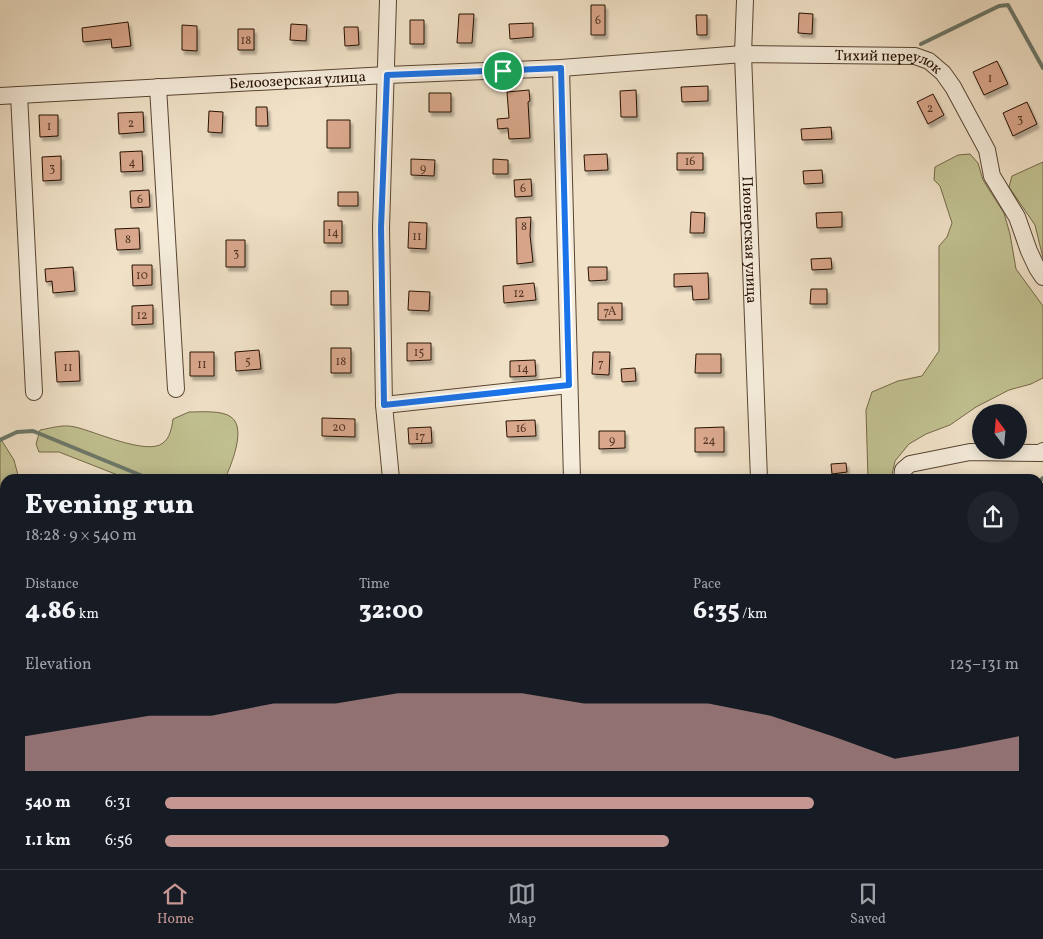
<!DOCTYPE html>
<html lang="en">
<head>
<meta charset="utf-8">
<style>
  :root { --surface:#171b24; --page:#20242c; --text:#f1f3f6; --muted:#9ea1a6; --line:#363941; --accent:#c59692 }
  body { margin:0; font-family:Vollkorn,serif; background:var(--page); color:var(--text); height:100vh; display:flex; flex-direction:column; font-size:19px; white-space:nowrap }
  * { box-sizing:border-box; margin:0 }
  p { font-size:16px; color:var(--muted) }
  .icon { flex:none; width:28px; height:28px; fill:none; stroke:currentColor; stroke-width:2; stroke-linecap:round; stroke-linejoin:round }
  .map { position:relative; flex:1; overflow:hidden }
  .sheet { position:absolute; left:0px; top:474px; width:1044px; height:396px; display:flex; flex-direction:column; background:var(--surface); border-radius:15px 15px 0 0; box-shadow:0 2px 12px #0003 }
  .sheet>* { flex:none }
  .needle { width:32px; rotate:344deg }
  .buttons { position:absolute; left:972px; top:404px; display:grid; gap:10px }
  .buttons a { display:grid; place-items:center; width:55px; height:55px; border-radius:50%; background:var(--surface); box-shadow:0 2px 12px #0003; font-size:25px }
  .pin { position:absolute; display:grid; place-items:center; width:42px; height:42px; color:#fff; margin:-21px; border:2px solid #fff; border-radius:50%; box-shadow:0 1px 5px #0007 }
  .round { display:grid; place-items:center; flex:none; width:52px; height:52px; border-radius:26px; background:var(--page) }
  .head { display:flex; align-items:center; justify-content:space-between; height:85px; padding:0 25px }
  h1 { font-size:28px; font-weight:800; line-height:38px }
  .figures { display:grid; grid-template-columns:repeat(3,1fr); gap:8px; height:85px; padding:5px 25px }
  .figures div { display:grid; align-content:center }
  .figures b { font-size:25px; font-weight:800 }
  .figures small { font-size:14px; font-weight:400 }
  .figures p { font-size:14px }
  .chart { height:140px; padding:10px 25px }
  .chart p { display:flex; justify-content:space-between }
  .chart svg { width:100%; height:90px; margin-top:5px; fill:var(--accent); opacity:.7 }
  ul { padding:0 25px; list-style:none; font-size:16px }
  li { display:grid; grid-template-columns:80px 60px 1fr; align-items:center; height:38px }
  li i { height:12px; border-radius:6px; background:var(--accent) }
  .tabs { display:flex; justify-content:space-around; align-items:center; height:70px; border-top:1px solid var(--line); background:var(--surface); font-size:14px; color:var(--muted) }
  .tabs a { display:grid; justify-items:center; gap:2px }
  .tabs .active { color:var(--accent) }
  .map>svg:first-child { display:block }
  .green { fill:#c1c191; stroke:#746848 }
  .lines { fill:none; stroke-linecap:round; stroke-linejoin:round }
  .stream { stroke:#6c786a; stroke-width:4 }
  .building { fill:#d9a78c; stroke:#261000; filter:url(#shadow) }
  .minor-casing { stroke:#584432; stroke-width:18 }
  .minor { stroke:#f5ecdb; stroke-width:16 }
  .route-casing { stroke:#fff; stroke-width:10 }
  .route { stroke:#1a73e8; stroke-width:6 }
  .labels { text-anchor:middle; stroke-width:4; stroke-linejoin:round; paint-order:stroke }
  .number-label { font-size:12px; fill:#533623 }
  .street-label { font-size:15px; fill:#261000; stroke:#f5ecdb }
</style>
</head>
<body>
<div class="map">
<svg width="1043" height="869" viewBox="0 0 1043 869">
  <defs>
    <filter id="shadow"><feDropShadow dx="2.5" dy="4" stdDeviation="1" flood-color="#0004"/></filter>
  </defs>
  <rect width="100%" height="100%" fill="#f0e1c7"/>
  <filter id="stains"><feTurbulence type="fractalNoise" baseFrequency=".004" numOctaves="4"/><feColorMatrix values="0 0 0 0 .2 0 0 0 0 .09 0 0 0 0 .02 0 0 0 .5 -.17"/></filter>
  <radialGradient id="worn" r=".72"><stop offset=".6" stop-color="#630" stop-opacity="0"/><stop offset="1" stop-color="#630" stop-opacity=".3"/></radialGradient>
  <path class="green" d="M970 154 978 163 983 180 1004 213 1010 234 1016 269 1043 306V378L1031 384 1009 390 976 407 950 425 926 434 909 444 895 461 891 479H868L866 410 872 392 898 381 922 376 939 351V246L947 237 952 223 940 186 934 180 935 167 958 155Z
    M1043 162V258L1035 225 1009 187 1012 176Z
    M189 412C200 412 222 410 231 417 247 428 231 465 225 479H128L59 452H39L36 444 40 430C52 428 63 424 75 427 94 431 147 456 163 443 170 438 172 427 173 419Z
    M0 438 14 460 19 479H5V548L0 508Z
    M1039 618 1043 619V664L1039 662Z
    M1039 686 1043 688V869H937V865H1039Z"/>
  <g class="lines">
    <path class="stream" d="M921 44 999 6 1008 5 1043 68
      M0 440 17 432 33 431 150 479
      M1039 482 1043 478"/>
  </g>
  <path class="building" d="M591 5H605V35H591Z
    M799 13 813 14 812 34 798 33Z
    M459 14H474L472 43H457Z
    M696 15H707V35H697Z
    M410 20H424V44H410Z
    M128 22 131 46 112 48 111 39 83 42 82 28Z
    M533 23V37L510 39 509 24Z
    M291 24 307 25 306 41 290 40Z
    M182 25 197 26V51L182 50Z
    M344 27H358L359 45 345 46Z
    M238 29H254V50H238Z
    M997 61 1008 84 984 95 973 72Z
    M708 86V101L682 102 681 87Z
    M529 90 530 101 528 102 530 138 509 139 508 128 498 129 497 119 509 118 507 92Z
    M636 90 637 117H621L620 91Z
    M429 93H451V112H429Z
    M933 94 944 115 928 124 917 102Z
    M1027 102 1037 124 1013 136 1003 113Z
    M256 107H267L268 126H256Z
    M209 111 223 112 222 133 208 132Z
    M143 112 144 132 119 134 118 113Z
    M39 115H58V136L40 137Z
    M327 120H350V148H327Z
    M831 127 832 139 802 140 801 129Z
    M142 151 143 171 121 172 120 152Z
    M677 153H703V170H677Z
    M607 154 608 170 585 171 584 155Z
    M61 156V180L43 181 42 157Z
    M411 159 435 160 434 176 411 175Z
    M493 159 508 160V174H493Z
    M822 170 823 183 804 184 803 171Z
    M531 179 532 196 515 197 514 180Z
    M149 190 150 207 131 208 130 191Z
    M338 192H358V206H338Z
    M691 212 705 213 704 233H690Z
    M842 212V227L817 228 816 213Z
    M531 217 530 235 533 262 517 264 516 218Z
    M324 221H342V243H324Z
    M409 222 427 223 426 249 408 248Z
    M139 228 140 249 117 250 115 229Z
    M226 240H245V267H226Z
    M831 258 832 269 812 270 811 259Z
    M132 265H152V285L133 286Z
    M73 267 75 291 53 293 52 281 46 282 45 269Z
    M588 267H607V280L589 281Z
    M708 273 709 299 693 300 692 286 674 287V274Z
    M534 283 536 300 504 303 503 286Z
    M811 289H827V304H810Z
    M331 291H348V305H331Z
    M409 291 430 292 429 311 408 310Z
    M598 303H622V320H598Z
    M153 305V324L132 325V306Z
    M407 343H431V360L407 361Z
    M331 348H351V373H331Z
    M259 350 261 369 236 371 235 352Z
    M79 351 80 381 57 382 55 352Z
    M190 352H214V376H190Z
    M593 352H610L609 375 592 374Z
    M696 354H721V373H695Z
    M535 360 536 376 510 377V361Z
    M635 368 636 381 622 382 621 369Z
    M322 418 355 419V437L322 436Z
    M535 420 536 436 507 437 506 421Z
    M431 427 432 443 409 444 408 428Z
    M724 427V452H695V428Z
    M599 431H625V448L599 449Z
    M846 463 847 472 832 474 831 464Z"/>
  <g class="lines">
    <defs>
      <g id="minor">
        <path d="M388 0 381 228 384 405 391 479"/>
        <path id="s1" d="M745 0 743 54 759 479"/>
        <path d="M561 68 572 479"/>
        <path d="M158 87 176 389"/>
        <path d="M19 95 34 392"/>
        <path id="s2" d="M0 96 387 75 561 68 743 54 915 56 929 61 943 73 953 87 987 150 992 176 1017 217 1029 251 1037 268 1043 277"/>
        <path d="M384 405 569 385"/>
        <path d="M902 479 903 470 910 464 970 452 1041 453 1043 451"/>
        <path d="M0 572 5 617"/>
        <path d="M0 782 5 779"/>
        <path d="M29 865 30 869"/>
        <path d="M301 865 302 869"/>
        <path d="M587 865 588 869"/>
        <path d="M795 869V865"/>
      </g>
    </defs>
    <use href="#minor" class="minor-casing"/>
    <use href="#minor" class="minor"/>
  </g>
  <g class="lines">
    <defs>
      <path id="route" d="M561 68 569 385 384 405 381 228 387 75Z"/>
    </defs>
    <use href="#route" class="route-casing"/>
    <use href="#route" class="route"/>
  </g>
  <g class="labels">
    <g class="number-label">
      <text x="598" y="24">6</text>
      <text x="246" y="44">18</text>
      <text x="990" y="82">1</text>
      <text x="930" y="112">2</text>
      <text x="1020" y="123">3</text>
      <text x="131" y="127">2</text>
      <text x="49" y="130">1</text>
      <text x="690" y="165">16</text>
      <text x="132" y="166">4</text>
      <text x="52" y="172">3</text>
      <text x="423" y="172">9</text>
      <text x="523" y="192">6</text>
      <text x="140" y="203">6</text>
      <text x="524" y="230">8</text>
      <text x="333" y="236">14</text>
      <text x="417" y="240">11</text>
      <text x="128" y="243">8</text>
      <text x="236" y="257">3</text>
      <text x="142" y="279">10</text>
      <text x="519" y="297">12</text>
      <text x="610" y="315">7А</text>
      <text x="142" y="319">12</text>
      <text x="419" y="356">15</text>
      <text x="248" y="365">5</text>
      <text x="341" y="365">18</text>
      <text x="601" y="367">7</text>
      <text x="202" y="368">11</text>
      <text x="68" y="371">11</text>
      <text x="523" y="372">14</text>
      <text x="339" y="431">20</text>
      <text x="521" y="432">16</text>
      <text x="420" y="440">17</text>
      <text x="612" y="444">9</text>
      <text x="709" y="444">24</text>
    </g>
    <g class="street-label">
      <text dy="5" stroke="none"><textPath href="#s2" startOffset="891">Тихий переулок</textPath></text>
      <text dy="5" stroke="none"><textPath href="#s2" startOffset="298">Белоозерская улица</textPath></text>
      <text dy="5" stroke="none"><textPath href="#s1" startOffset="240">Пионерская улица</textPath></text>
    </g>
  </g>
  <rect width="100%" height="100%" filter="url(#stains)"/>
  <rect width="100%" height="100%" fill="url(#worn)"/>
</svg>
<div class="buttons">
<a><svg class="needle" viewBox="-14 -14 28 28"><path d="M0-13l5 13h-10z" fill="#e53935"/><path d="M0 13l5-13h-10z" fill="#9ea1a6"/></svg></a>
</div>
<div class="pin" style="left:503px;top:71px;background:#1e9e55"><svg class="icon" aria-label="arrive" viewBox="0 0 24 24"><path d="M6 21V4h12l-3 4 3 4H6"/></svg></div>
<section class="sheet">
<div class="head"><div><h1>Evening run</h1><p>18:28 · 9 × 540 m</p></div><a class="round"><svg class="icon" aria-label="share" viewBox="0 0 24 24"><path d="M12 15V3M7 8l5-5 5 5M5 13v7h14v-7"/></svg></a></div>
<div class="figures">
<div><p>Distance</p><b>4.86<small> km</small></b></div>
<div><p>Time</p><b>32:00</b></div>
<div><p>Pace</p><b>6:35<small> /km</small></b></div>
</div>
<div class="chart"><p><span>Elevation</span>125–131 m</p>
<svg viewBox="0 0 160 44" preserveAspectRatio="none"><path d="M0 44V27L10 22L20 17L30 17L40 11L50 11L60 6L70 6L80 6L90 11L100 11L110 11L120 17L130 27L140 38L150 33L160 27V44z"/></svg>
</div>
<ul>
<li><b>540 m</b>6:31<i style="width:76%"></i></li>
<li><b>1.1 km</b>6:56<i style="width:59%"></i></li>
</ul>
</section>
</div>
<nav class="tabs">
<a class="active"><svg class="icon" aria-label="home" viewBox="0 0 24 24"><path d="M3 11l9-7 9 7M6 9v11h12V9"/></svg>Home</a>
<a><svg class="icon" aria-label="map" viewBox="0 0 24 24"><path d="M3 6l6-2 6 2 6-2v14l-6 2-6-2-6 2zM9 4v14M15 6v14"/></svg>Map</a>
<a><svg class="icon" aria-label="saved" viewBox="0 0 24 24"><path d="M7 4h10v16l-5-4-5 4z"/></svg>Saved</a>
</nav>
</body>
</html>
